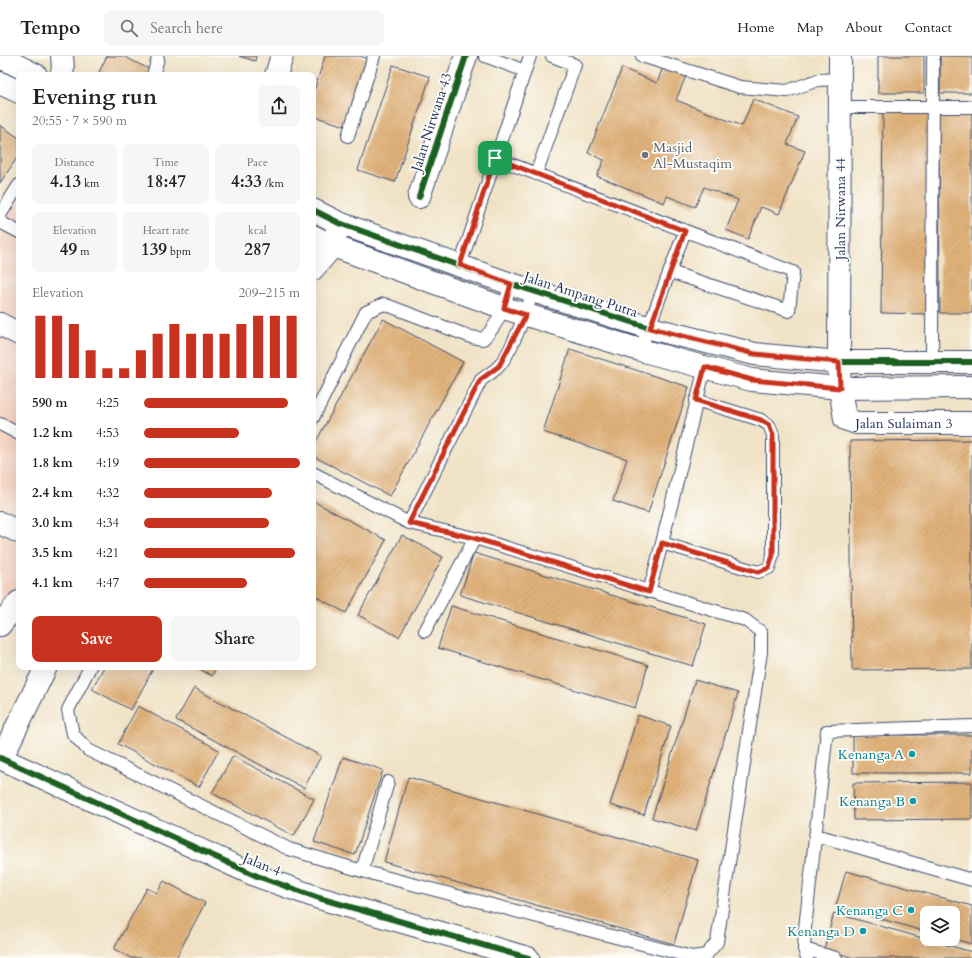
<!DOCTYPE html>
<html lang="en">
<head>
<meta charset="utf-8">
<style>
  :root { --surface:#fff; --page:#f6f6f6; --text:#222; --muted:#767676; --line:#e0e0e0; --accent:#c8321e }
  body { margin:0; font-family:Cardo,serif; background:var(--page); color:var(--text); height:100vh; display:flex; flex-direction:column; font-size:15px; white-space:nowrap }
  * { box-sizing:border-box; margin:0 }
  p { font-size:13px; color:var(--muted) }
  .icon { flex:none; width:22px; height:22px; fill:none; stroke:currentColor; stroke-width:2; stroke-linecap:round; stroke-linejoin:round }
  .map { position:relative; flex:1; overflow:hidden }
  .side { position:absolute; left:16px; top:16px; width:300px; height:598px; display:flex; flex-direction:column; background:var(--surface); border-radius:8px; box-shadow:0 4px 16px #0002 }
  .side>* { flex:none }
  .controls { position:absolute; left:920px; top:850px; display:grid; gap:8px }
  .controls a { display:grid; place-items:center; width:40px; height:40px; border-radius:8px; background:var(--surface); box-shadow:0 4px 16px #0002; font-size:20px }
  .pin { position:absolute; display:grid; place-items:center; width:34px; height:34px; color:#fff; margin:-17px; border-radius:8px; box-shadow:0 2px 6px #0006 }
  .round { display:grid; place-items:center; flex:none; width:42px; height:42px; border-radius:8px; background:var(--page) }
  .headline { display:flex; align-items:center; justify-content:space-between; height:68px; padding:0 16px }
  h1 { font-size:22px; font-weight:700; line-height:30px }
  .figures { display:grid; grid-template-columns:repeat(3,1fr); gap:6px; height:68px; padding:4px 16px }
  .figures div { display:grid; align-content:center; border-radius:8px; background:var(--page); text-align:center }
  .figures b { font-size:17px; font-weight:700 }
  .figures small { font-size:11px; font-weight:400 }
  .figures p { font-size:11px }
  .chart { height:112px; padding:8px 16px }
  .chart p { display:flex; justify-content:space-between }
  .chart svg { width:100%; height:72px; margin-top:4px; stroke:var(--accent); stroke-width:6 }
  .primary-button { display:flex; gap:8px; margin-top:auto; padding:8px 16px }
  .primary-button a { flex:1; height:46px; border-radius:8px; background:var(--accent); color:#fff; font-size:16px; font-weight:700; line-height:46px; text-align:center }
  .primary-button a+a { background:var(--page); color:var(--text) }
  ul { padding:0 16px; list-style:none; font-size:13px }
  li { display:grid; grid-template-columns:64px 48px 1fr; align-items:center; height:30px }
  li i { height:10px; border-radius:5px; background:var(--accent) }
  header { display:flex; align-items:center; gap:24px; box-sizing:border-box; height:56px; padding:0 20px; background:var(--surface); border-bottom:1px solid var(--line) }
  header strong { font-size:19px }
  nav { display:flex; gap:22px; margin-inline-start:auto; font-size:14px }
  .search { width:280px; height:36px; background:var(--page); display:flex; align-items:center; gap:10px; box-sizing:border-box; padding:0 14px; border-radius:8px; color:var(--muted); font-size:15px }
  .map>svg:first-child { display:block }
  .built { fill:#f4d3c1 }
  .building { fill:url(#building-hatch) }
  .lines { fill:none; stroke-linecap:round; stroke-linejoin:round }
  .lane-casing { stroke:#3b4a6d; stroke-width:14 }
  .street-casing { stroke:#3b4a6d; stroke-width:24 }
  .secondary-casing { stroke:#3b4a6d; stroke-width:24 }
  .lane { stroke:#fff; stroke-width:12 }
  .street { stroke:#fff; stroke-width:22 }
  .secondary { stroke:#fff; stroke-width:22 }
  .cycleway-casing { stroke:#fdfcf7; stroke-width:8 }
  .cycleway { stroke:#1b5e20; stroke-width:6 }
  .route-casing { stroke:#fff; stroke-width:8 }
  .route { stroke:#c8321e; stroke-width:5 }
  .worship-dot { fill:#6b7280; stroke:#fdfcf7; stroke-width:1.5 }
  .culture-dot { fill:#0f9aa8; stroke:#fdfcf7; stroke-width:1.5 }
  .labels { text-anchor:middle; stroke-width:3.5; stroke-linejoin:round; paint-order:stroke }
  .street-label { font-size:14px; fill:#1b2f5e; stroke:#fdfcf7 }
  .worship-label { font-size:14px; fill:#5b616d; stroke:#fdfcf7; text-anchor:start }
  .culture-label { font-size:14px; fill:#0d838f; stroke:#fdfcf7; text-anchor:end }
</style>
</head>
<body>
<header>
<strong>Tempo</strong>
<div class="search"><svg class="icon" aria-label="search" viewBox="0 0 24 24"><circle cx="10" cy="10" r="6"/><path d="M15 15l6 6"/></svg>Search here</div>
<nav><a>Home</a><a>Map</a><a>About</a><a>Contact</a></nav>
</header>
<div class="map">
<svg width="972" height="902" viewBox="0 0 972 902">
  <defs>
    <pattern id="building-hatch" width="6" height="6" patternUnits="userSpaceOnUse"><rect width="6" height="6" fill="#e1b27a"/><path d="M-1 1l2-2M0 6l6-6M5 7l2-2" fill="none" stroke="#c0996c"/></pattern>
  </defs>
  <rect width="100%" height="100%" fill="#fdfcf7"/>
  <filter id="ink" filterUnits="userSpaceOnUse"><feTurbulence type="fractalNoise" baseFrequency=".025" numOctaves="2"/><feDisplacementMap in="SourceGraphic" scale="8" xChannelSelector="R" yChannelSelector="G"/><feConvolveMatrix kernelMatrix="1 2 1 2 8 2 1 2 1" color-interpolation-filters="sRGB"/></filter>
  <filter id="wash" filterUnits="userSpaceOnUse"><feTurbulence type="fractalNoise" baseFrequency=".012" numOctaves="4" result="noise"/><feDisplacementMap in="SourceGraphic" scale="16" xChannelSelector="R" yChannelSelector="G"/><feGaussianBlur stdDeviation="0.9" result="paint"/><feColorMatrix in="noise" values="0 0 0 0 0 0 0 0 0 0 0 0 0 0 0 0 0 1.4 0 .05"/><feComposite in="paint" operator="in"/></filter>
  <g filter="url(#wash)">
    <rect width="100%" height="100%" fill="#f0e2c5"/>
    <path class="built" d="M19 112V564L0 587V142Z"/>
    <g id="blocks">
      <path class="building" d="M107 0H123L149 13 146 19H105L99 16Z
        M239 0H256L255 5Z
        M325 0H360L368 3 345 70 313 60V38Z
        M878 0H924V37H878Z
        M940 0H972V37H940Z
        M393 9 430 21 395 126 358 114Z
        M663 11 686 20 676 44 742 70 753 43 798 61 787 88 805 95 779 158 761 151 748 183 726 174 738 144 704 131 695 151 667 140 664 147 597 120 604 104 588 97 622 12 657 27Z
        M883 54 931 55 929 258 881 257Z
        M939 54H972V257H940Z
        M0 69 19 82V99L0 127Z
        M383 263 463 306 390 440 313 400V391Z
        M570 293 689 331 648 457 613 445 627 403 543 376Z
        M972 384V613L852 614 850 385Z
        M313 445 386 484 346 557 313 539Z
        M402 479 443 501 399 581 358 559Z
        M474 497 706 568 693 610 460 539Z
        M451 550 648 609 635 652 438 592Z
        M104 611H154L131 654 92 633Z
        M196 611H217L212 620Z
        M695 624 738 637 696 775 652 762Z
        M194 632 321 700 304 732 176 664Z
        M138 650 219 694 199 731 118 688Z
        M638 659 671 670 644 759 610 749Z
        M853 679H972V717H853Z
        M233 700 314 743 294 780 212 737Z
        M343 701 383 714 355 799 314 786Z
        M408 721 698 804 674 888 384 806Z
        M972 726V763L854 764 853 727Z
        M846 815 972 850V888L953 883V857H927V876L836 850Z
        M164 825 205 847 176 902H131L114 893 147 832 157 837Z
        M834 857 972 896V902H854L824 893Z"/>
    </g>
  </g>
  <g filter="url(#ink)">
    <use href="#blocks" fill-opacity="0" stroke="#3b4a6d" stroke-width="1"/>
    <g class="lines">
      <defs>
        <path id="lane" d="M485 0 525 15
          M642 0 740 31 787 35 818 24 840 23
          M153 19 158 3 157 0
          M840 51H972
          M348 80 374 0
          M495 102 793 216 789 255 670 216
          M536 118 575 9 552 0
          M0 159 19 129
          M0 166 19 176
          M460 209 530 0
          M640 294 685 175
          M932 306 933 0
          M696 344 761 364 769 369 773 379V499L769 512 758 516 662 487 705 311
          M313 362 366 256 384 248 471 281 483 283C499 269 505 247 511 228
          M0 368 19 378
          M409 467 481 324C486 320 493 316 498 311 511 298 528 252 533 234
          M649 536 662 487
          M425 575 475 482
          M90 611 68 654 73 678 88 694 289 793 362 815 692 901 706 899 717 886 761 596V576L745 564 475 482 409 467 313 417
          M816 779 972 824
          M362 815 388 726
          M804 893 836 902
          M807 902 804 893 805 872 827 675 972 670"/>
        <g id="street">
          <path id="s1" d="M840 0 839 306 840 332 845 363 857 367H972"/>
          <path d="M61 19 63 13 62 0"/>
          <path d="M276 19 282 0"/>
          <path d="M419 141 466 0"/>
          <path d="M313 213 333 190 339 167"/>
          <path d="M0 268 19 278"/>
          <path d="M0 467 19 476"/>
          <path d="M0 569 19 546"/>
          <path d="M0 702 257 820 319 842 528 902"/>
          <path d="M1 703 46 611"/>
        </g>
        <path id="secondary" d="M0 1 36 19
          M0 27 19 36
          M313 154 339 167 511 228 650 272 755 298 839 306H972
          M313 180 333 190 504 252 640 294 752 324 840 332 972 331"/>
      </defs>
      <use href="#lane" class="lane-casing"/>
      <use href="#street" class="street-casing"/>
      <use href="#secondary" class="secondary-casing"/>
      <use href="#lane" class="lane"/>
      <use href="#street" class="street"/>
      <use href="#secondary" class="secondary"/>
      <defs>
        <path id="cycleway" d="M419 141 466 0
          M313 154 339 167 511 228 650 272 755 298 839 306H972
          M0 702 257 820 319 842 528 902"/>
      </defs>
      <use href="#cycleway" class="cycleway-casing"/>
      <use href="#cycleway" class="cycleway"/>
    </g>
  </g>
  <g class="lines" filter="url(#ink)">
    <defs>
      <path id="route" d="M495 102 685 175 650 272 755 298 839 306 840 332 752 324 705 311 696 344 761 364 769 369 773 379V499L769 512 758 516 662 487 649 536 474 482 409 467 480 324 499 310 526 259 504 252 511 228 460 209Z"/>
    </defs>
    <use href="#route" class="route-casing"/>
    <use href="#route" class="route"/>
  </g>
  <circle class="worship-dot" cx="645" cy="99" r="4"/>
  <g class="culture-dot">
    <circle cx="912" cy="698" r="4"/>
    <circle cx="913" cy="745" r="4"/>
    <circle cx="911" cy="854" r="4"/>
    <circle cx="863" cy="875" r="4"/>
  </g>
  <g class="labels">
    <g class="street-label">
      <text transform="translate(431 66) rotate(-72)" y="5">Jalan Nirwana 43</text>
      <text transform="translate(840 153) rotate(-90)" y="5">Jalan Nirwana 44</text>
      <text transform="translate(581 238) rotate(18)" y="5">Jalan Ampang Putra</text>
      <text dy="5" stroke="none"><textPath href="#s1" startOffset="423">Jalan Sulaiman 3</textPath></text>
      <text transform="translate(262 808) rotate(22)" y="5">Jalan 4</text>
    </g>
    <g class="worship-label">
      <text x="653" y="96">Masjid<tspan x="653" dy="16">Al-Mustaqim</tspan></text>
    </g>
    <g class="culture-label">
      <text x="904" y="703">Kenanga A</text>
      <text x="905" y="750">Kenanga B</text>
      <text x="903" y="859">Kenanga C</text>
      <text x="855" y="880">Kenanga D</text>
    </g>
  </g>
</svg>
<div class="controls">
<a><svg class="icon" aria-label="layers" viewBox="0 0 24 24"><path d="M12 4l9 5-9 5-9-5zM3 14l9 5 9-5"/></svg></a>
</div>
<div class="pin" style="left:495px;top:102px;background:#1e9e55"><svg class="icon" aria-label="arrive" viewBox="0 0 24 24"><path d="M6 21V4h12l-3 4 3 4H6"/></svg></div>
<section class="side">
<div class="headline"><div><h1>Evening run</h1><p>20:55 · 7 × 590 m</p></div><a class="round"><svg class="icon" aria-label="share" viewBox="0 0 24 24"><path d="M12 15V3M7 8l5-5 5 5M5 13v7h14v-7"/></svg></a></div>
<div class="figures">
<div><p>Distance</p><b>4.13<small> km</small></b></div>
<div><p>Time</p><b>18:47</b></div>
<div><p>Pace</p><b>4:33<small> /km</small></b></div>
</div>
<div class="figures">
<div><p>Elevation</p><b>49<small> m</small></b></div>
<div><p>Heart rate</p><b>139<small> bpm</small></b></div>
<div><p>kcal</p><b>287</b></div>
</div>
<div class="chart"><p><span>Elevation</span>209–215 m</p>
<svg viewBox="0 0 160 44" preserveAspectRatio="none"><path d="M5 44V6M15 44V6M25 44V11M35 44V27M45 44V38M55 44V38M65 44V27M75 44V17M85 44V11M95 44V17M105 44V17M115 44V17M125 44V11M135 44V6M145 44V6M155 44V6"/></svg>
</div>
<ul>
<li><b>590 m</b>4:25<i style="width:92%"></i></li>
<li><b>1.2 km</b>4:53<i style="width:61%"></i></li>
<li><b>1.8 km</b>4:19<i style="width:100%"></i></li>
<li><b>2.4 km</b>4:32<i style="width:82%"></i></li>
<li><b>3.0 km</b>4:34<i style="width:80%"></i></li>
<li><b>3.5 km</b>4:21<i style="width:97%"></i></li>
<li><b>4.1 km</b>4:47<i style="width:66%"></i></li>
</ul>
<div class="primary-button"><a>Save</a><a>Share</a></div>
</section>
</div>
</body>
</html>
